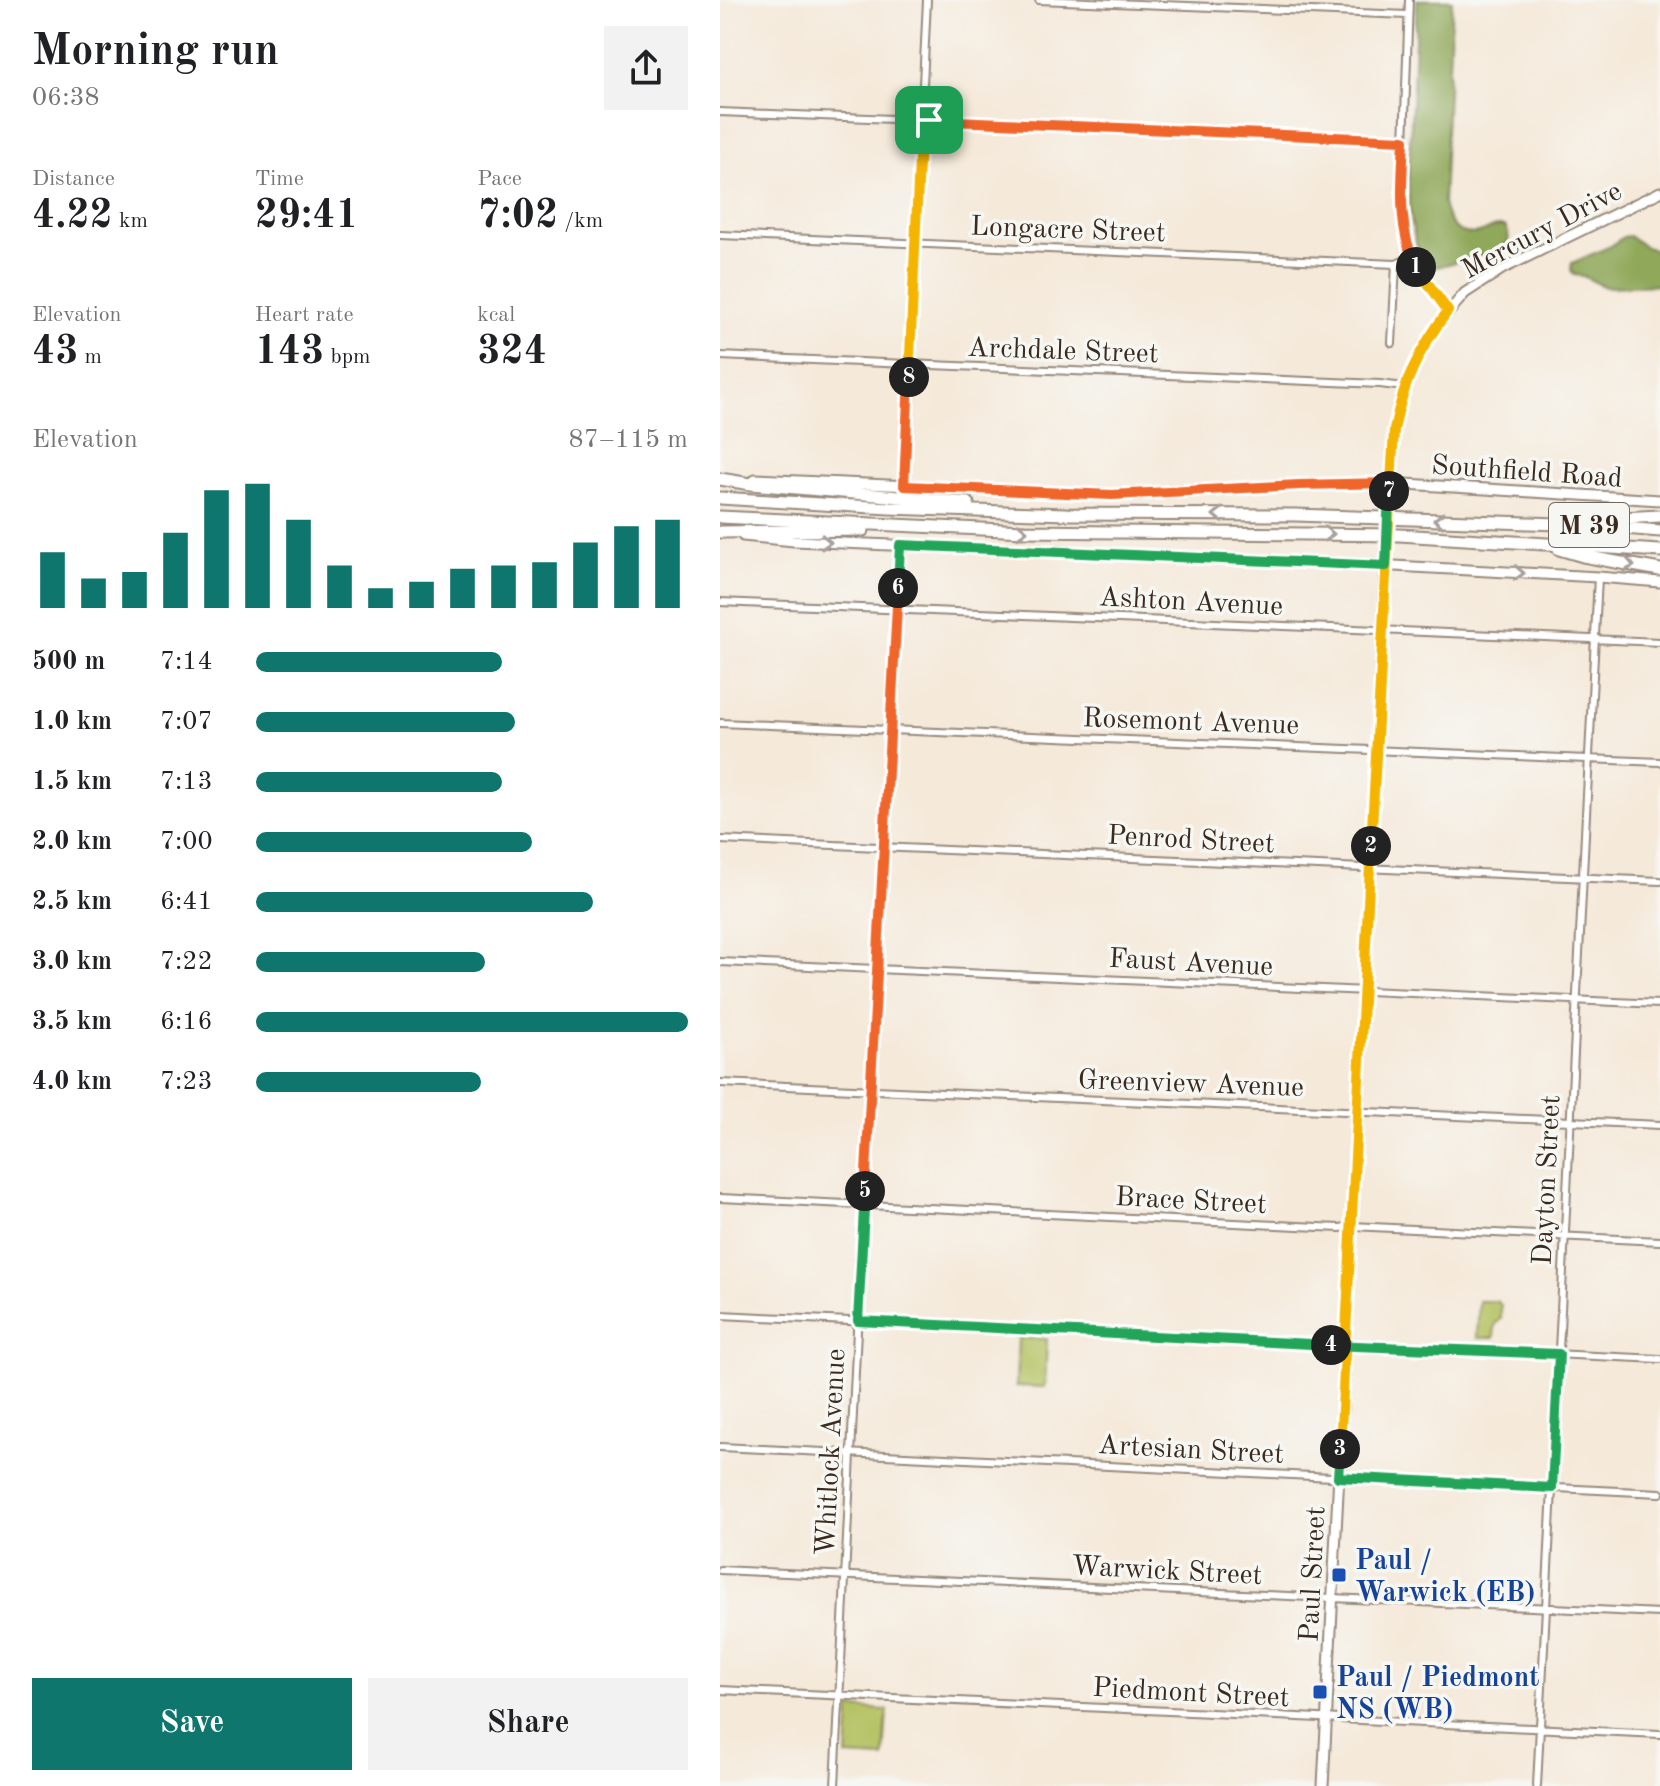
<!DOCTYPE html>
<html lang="en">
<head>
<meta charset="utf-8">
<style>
  :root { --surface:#fff; --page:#f2f2f2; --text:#202124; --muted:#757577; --accent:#0f766e }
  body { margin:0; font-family:"Old Standard TT",serif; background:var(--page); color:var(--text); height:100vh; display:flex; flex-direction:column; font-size:30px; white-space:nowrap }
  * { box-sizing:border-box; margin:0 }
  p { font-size:26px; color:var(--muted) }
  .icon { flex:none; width:44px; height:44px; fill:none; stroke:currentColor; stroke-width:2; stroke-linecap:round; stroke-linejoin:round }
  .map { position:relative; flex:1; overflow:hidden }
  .side { display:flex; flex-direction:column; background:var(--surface); width:720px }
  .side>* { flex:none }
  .pin { position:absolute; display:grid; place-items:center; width:68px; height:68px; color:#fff; margin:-34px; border-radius:16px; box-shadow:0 4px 12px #0006 }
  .km { position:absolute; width:40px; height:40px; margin:-20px; border-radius:50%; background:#222; color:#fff; font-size:22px; line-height:40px; text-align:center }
  .round { display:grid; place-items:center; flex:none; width:84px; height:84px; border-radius:0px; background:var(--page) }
  .head { display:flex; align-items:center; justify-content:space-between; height:136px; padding:0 32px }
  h1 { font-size:44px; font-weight:700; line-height:60px }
  .figures { display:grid; grid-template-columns:repeat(3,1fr); gap:12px; height:136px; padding:8px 32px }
  .figures div { display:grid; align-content:center }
  .figures b { font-size:40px; font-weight:700 }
  .figures small { font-size:22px; font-weight:400 }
  .figures p { font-size:22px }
  .chart { height:224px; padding:16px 32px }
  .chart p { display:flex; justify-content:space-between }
  .chart svg { width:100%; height:144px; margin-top:8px; stroke:var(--accent); stroke-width:6 }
  .action { display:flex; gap:16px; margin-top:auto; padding:16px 32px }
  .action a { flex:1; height:92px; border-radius:0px; background:var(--accent); color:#fff; font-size:32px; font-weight:700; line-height:92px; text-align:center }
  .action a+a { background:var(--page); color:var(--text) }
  ul { padding:0 32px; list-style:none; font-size:26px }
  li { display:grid; grid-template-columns:128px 96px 1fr; align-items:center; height:60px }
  li i { height:20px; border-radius:10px; background:var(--accent) }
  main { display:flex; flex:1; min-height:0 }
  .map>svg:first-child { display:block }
  .green { fill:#b5c264; stroke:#787641; stroke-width:2 }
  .forest { fill:#90a85a; stroke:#66693c; stroke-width:2 }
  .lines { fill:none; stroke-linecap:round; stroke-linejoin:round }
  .street-casing { stroke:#988a7c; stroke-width:10 }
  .secondary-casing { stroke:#988a7c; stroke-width:13 }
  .highway-casing { stroke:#988a7c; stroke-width:15 }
  .street { stroke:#fff; stroke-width:6 }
  .secondary { stroke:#fff; stroke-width:9 }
  .highway { stroke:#fff; stroke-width:11 }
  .secondary-bridge-casing { stroke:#988a7c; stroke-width:13; stroke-linecap:butt }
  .secondary-bridge { stroke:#fff; stroke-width:9 }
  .oneway { stroke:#a79f9a }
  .split-1-casing { stroke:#fff; stroke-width:16 }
  .split-2-casing { stroke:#fff; stroke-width:16 }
  .split-3-casing { stroke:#fff; stroke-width:16 }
  .split-4-casing { stroke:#fff; stroke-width:16 }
  .split-5-casing { stroke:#fff; stroke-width:16 }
  .split-6-casing { stroke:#fff; stroke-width:16 }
  .split-7-casing { stroke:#fff; stroke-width:16 }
  .split-8-casing { stroke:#fff; stroke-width:16 }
  .split-9-casing { stroke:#fff; stroke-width:16 }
  .split-1 { stroke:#f0652b; stroke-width:10 }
  .split-2 { stroke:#f5b400; stroke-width:10 }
  .split-3 { stroke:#f5b400; stroke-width:10 }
  .split-4 { stroke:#22a559; stroke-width:10 }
  .split-5 { stroke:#22a559; stroke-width:10 }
  .split-6 { stroke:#f0652b; stroke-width:10 }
  .split-7 { stroke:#22a559; stroke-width:10 }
  .split-8 { stroke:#f0652b; stroke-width:10 }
  .split-9 { stroke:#f5b400; stroke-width:10 }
  .transit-dot { fill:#1a4fb4; stroke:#f6f6f2; stroke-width:3 }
  .labels { text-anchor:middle; stroke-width:7; stroke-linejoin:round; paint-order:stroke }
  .shield { fill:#f6f6f2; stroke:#73675e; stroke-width:2 }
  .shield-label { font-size:26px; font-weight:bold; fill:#3b2a1e }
  .street-label { font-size:28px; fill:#3b2a1e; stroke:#f6f6f2 }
  .transit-label { font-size:28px; font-weight:bold; fill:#164399; stroke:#f6f6f2; text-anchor:start }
</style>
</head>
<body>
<main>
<section class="side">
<div class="head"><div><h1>Morning run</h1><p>06:38</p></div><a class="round"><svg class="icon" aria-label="share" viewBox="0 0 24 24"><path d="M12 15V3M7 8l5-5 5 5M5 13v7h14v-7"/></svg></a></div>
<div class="figures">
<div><p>Distance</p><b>4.22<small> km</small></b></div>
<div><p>Time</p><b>29:41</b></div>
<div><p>Pace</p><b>7:02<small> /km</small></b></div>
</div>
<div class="figures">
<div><p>Elevation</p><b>43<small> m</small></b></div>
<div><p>Heart rate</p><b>143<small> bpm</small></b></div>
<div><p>kcal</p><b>324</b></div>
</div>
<div class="chart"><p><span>Elevation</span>87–115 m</p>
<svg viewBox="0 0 160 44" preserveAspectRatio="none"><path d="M5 44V27M15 44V35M25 44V33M35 44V21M45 44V8M55 44V6M65 44V17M75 44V31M85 44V38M95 44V36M105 44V32M115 44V31M125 44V30M135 44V24M145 44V19M155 44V17"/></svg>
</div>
<ul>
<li><b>500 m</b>7:14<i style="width:57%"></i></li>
<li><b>1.0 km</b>7:07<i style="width:60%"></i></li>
<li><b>1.5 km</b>7:13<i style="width:57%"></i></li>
<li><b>2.0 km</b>7:00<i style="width:64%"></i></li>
<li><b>2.5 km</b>6:41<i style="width:78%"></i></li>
<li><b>3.0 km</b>7:22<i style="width:53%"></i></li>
<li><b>3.5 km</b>6:16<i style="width:100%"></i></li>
<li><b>4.0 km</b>7:23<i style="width:52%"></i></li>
</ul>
<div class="action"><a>Save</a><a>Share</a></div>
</section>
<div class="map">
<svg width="940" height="1786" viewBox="0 0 940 1786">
  <rect width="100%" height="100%" fill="#f6f6f2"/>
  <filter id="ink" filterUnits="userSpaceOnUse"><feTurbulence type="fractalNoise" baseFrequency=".0125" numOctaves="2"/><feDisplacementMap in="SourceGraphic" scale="16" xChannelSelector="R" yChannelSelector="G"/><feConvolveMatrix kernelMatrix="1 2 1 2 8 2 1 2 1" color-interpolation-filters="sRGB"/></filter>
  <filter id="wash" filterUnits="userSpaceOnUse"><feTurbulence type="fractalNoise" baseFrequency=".006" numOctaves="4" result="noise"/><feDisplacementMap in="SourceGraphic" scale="32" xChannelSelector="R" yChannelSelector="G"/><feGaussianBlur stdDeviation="1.8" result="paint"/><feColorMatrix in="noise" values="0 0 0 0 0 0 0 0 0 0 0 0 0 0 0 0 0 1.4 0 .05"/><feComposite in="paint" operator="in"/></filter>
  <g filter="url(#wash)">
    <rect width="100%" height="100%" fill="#f5e9d9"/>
    <path class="green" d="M759 1301H776L781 1305V1319L775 1324 774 1338H757Z
      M298 1338 327 1339 325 1387 296 1386Z
      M130 1708 167 1710 164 1758 127 1756Z"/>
    <path class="forest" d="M697 0H732L723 203C727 223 736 237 759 233 771 230 771 225 785 226 791 238 790 244 778 251L710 269C680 238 690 146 692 105 694 70 695 35 697 0Z
      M909 236 926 247 940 252V285L885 287 863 276 854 275 851 270 852 263 891 246 903 237Z"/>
  </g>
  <g filter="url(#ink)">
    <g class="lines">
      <defs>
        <path id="street" d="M319 0 688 15
          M689 0 682 202C685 256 698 270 728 311
          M0 112 684 140
          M0 235 676 264 692 257
          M672 343 676 264
          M0 356 660 384 684 387
          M184 486 207 0
          M0 602 940 642
          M0 723 940 762
          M0 840 940 881
          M0 962 940 1004
          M0 1083 940 1125
          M0 1198 620 1228 632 1226 940 1241
          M0 1315 940 1359
          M0 1447 940 1493
          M0 1570 940 1613
          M0 1690 940 1734
          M115 1786 137 1330 180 545
          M817 1786 878 577"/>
        <path id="secondary" d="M35 479 392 495 579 485 670 483 940 500
          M670 488 674 430 684 387 703 347 720 322 745 293 782 269 940 192
          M23 536 74 541 655 565 878 577 940 582
          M603 1786 666 556"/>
        <path id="highway" d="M0 479 31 484 248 503
          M0 498 169 508 346 514 576 515 868 525 940 531
          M0 517 305 531 679 535 940 551
          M881 522 901 518 940 516
          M0 532 143 530
          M839 549 863 556 940 570"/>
      </defs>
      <use href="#street" class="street-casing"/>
      <use href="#secondary" class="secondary-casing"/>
      <use href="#highway" class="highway-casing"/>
      <use href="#street" class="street"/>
      <use href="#secondary" class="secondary"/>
      <use href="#highway" class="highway"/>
      <defs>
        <path id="secondary-bridge" d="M666 556 669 495"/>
      </defs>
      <use href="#secondary-bridge" class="secondary-bridge-casing"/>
      <use href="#secondary-bridge" class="secondary-bridge"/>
    </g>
    <defs><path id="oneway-chevron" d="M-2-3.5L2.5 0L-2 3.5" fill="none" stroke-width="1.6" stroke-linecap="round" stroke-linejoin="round" transform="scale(2)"/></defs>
    <g class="oneway">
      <use href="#oneway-chevron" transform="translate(498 515) rotate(-180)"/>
      <use href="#oneway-chevron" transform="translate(719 520) rotate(-178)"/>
      <use href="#oneway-chevron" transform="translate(302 531) rotate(2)"/>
      <use href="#oneway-chevron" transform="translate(609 534) rotate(1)"/>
      <use href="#oneway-chevron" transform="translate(106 542) rotate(2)"/>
      <use href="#oneway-chevron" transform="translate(909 565) rotate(10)"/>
      <use href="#oneway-chevron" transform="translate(799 573) rotate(3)"/>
    </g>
  </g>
  <g class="lines" filter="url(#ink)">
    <defs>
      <path id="split-1" d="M209 120 684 140C682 184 677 226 696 267"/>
      <path id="split-2" d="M651 846 674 430C683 383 699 349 728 311L696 267"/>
      <path id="split-3" d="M620 1449 651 846"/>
      <path id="split-4" d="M611 1345 839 1354 832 1488 618 1477 620 1449"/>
      <path id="split-5" d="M145 1191 138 1321 611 1345"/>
      <path id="split-6" d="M145 1191 178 588"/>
      <path id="split-7" d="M178 588 180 545 666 566 669 491"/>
      <path id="split-8" d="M189 377 184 486 392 495 579 485 670 483 669 491"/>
      <path id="split-9" d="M189 377 201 119 209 120"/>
    </defs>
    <use href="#split-1" class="split-1-casing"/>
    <use href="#split-2" class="split-2-casing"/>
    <use href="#split-3" class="split-3-casing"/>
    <use href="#split-4" class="split-4-casing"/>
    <use href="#split-5" class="split-5-casing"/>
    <use href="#split-6" class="split-6-casing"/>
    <use href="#split-7" class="split-7-casing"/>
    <use href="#split-8" class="split-8-casing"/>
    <use href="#split-9" class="split-9-casing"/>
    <use href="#split-1" class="split-1"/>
    <use href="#split-2" class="split-2"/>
    <use href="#split-3" class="split-3"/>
    <use href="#split-4" class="split-4"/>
    <use href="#split-5" class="split-5"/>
    <use href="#split-6" class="split-6"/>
    <use href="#split-7" class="split-7"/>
    <use href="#split-8" class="split-8"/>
    <use href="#split-9" class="split-9"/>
  </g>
  <g class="transit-dot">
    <rect x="611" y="1567" width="16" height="16" rx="4"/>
    <rect x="592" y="1684" width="16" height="16" rx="4"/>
  </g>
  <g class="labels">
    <rect class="shield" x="829" y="503" width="80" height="44" rx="6"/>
    <g class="shield-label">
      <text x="869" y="534">M 39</text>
    </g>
    <g class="street-label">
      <text transform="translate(348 228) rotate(2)" y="10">Longacre Street</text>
      <text transform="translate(821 229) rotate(-28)" y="10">Mercury Drive</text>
      <text transform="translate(343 349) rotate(2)" y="10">Archdale Street</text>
      <text transform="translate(807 470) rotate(4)" y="10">Southfield Road</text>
      <text transform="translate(471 600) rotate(3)" y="10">Ashton Avenue</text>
      <text transform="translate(471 720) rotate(2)" y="10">Rosemont Avenue</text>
      <text transform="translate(471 838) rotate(3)" y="10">Penrod Street</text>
      <text transform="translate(471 961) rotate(3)" y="10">Faust Avenue</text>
      <text transform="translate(471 1082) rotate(2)" y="10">Greenview Avenue</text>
      <text transform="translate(825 1180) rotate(-87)" y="10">Dayton Street</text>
      <text transform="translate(471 1199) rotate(3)" y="10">Brace Street</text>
      <text transform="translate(471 1448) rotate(3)" y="10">Artesian Street</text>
      <text transform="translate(109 1452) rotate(-87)" y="10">Whitlock Avenue</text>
      <text transform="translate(447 1569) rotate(3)" y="10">Warwick Street</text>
      <text transform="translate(591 1574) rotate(-87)" y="10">Paul Street</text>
      <text transform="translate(471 1691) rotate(3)" y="10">Piedmont Street</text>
    </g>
    <g class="transit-label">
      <text x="635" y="1569">Paul /<tspan x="635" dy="32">Warwick (EB)</tspan></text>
      <text x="616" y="1686">Paul / Piedmont<tspan x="616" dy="32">NS (WB)</tspan></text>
    </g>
  </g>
</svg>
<div class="pin" style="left:209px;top:120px;background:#1e9e55"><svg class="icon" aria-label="arrive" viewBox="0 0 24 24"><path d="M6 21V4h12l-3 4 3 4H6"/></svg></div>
<b class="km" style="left:696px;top:267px">1</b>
<b class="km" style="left:651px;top:846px">2</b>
<b class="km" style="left:620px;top:1449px">3</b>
<b class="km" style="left:611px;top:1345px">4</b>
<b class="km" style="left:145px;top:1191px">5</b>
<b class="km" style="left:178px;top:588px">6</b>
<b class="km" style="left:669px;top:491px">7</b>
<b class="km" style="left:189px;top:377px">8</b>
</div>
</main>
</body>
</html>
